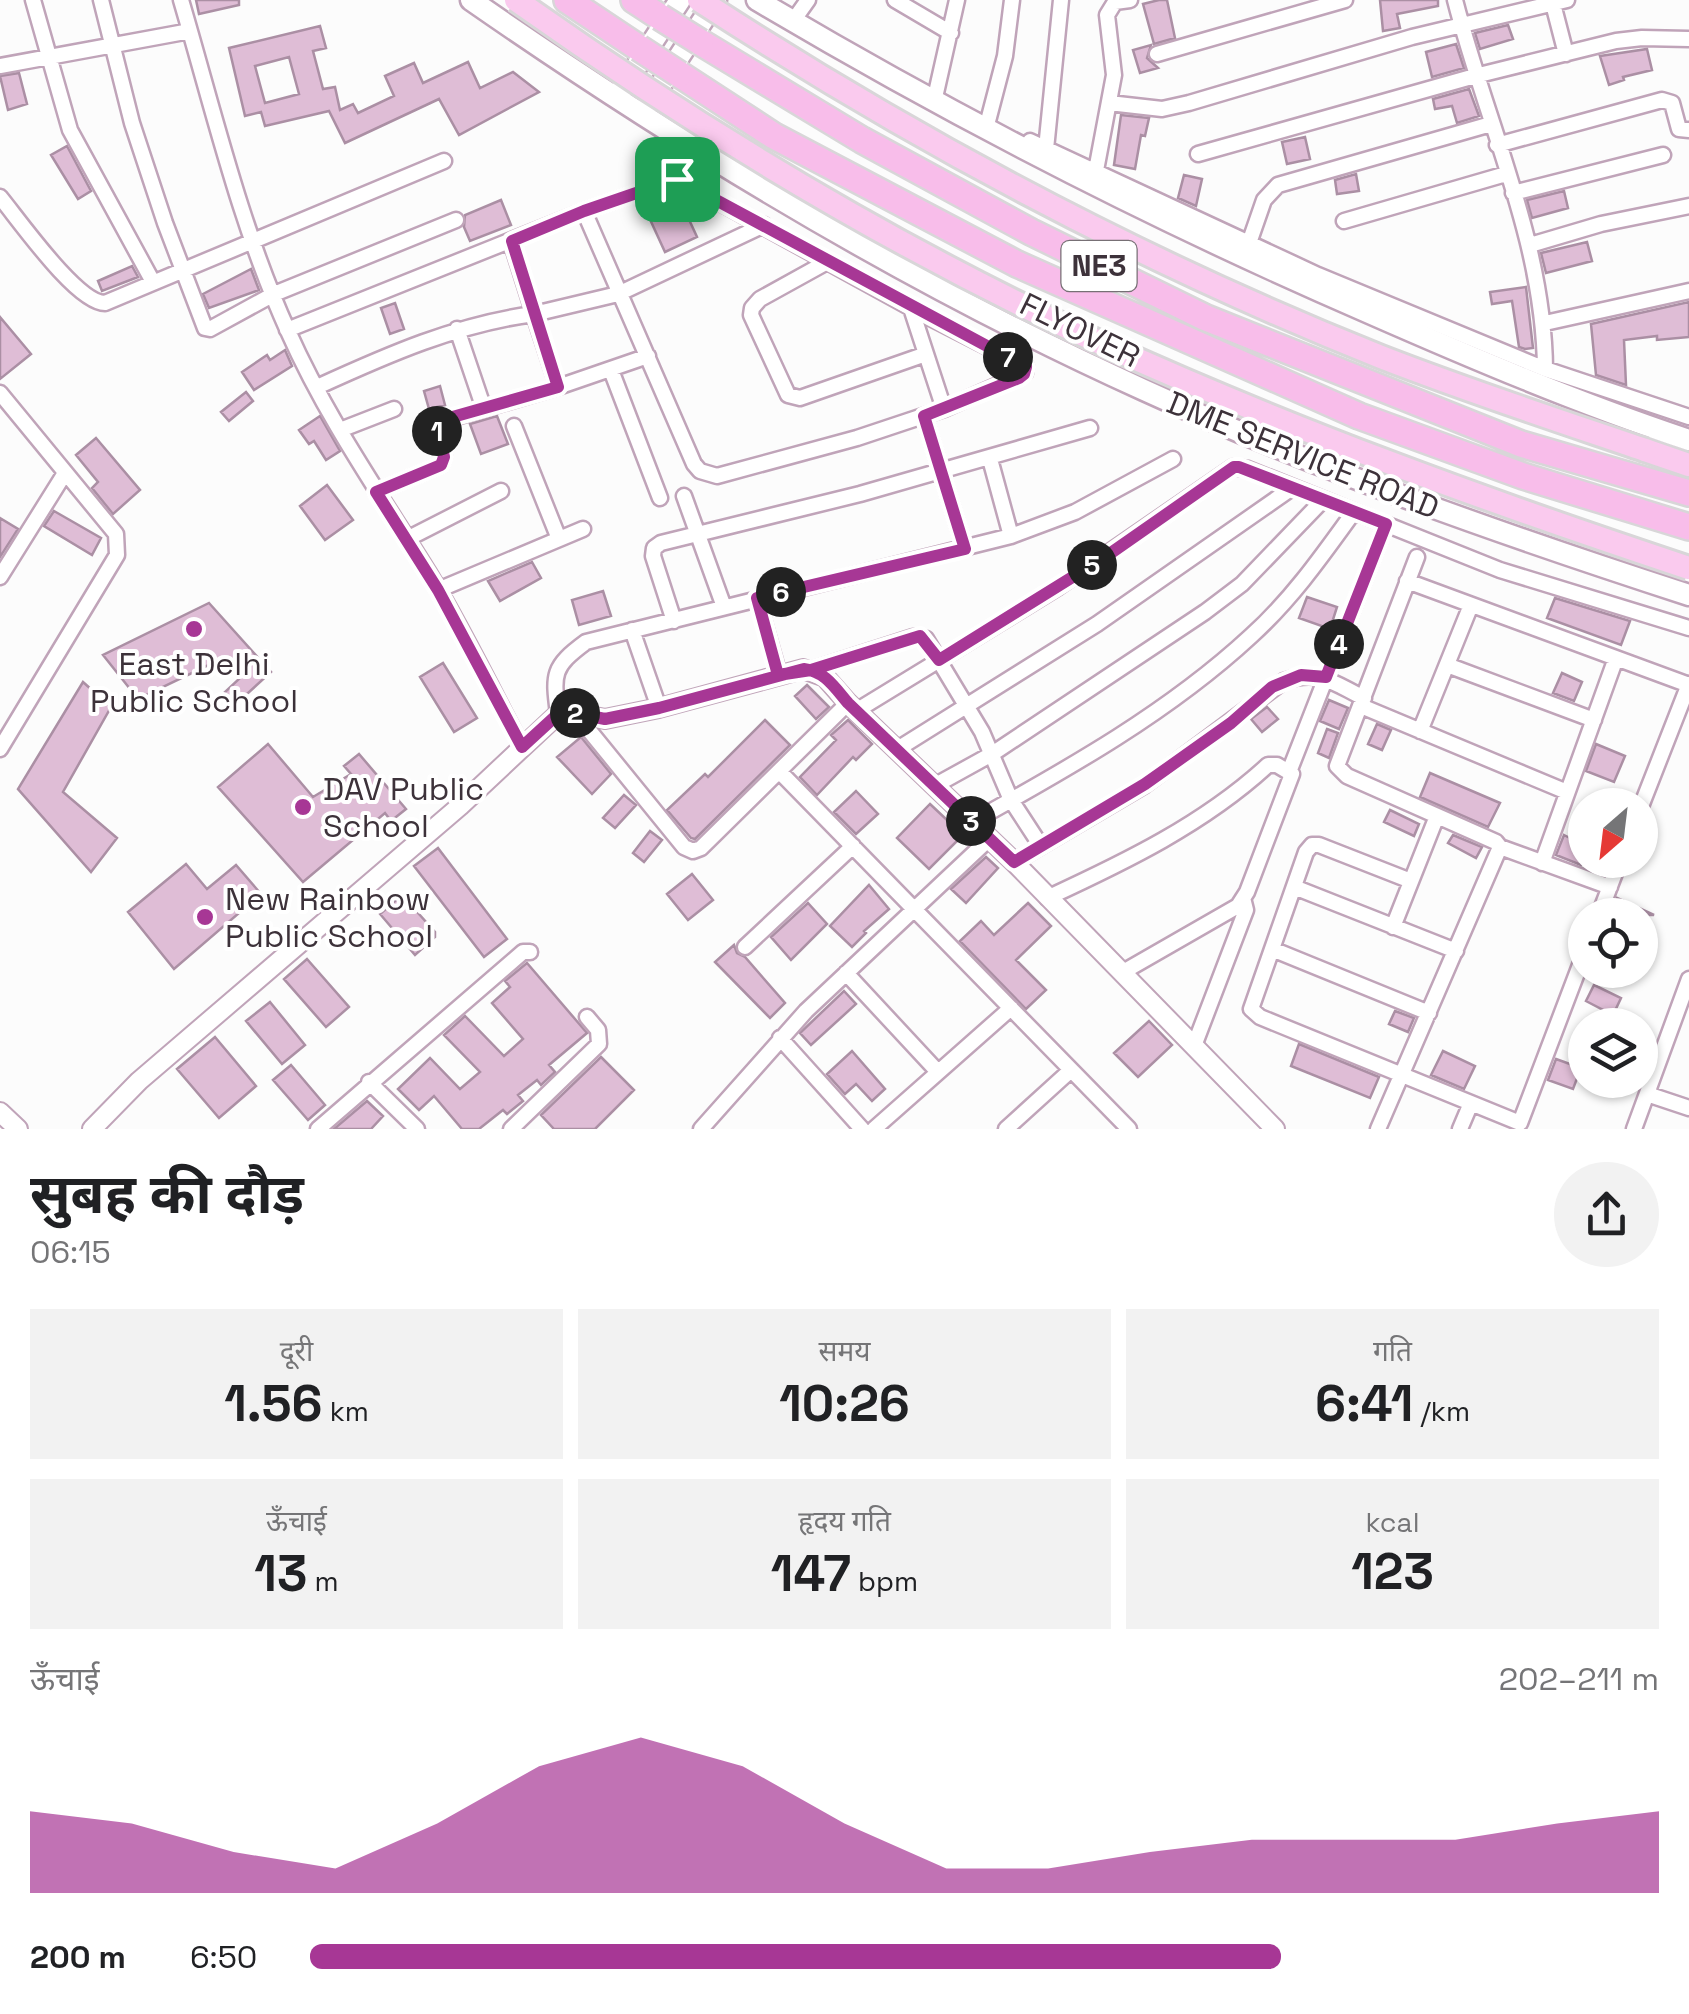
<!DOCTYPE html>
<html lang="hi">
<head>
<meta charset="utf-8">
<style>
  :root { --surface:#fff; --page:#f2f2f2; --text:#202124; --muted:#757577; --accent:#a73795 }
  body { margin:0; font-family:"Space Grotesk","Noto Sans Devanagari",sans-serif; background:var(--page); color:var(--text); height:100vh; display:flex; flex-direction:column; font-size:38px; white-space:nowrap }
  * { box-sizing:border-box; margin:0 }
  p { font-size:32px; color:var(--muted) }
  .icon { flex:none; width:55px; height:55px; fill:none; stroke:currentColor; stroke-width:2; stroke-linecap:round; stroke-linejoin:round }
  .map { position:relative; height:1129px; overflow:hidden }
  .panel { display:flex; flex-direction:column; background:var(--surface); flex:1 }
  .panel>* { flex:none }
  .needle { width:65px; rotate:208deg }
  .controls { position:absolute; left:1568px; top:788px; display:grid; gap:20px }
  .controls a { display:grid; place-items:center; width:90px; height:90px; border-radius:50%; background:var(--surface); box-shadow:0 2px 8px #0004; font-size:50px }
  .pin { position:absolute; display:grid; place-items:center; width:85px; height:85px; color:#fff; margin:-42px; border-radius:20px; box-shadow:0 5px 15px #0006 }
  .km { position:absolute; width:50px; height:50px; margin:-25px; border-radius:50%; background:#222; color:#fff; font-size:28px; line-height:50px; text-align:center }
  .round { display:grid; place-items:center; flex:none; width:105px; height:105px; border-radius:52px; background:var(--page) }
  .head { display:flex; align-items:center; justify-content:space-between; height:170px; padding:0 30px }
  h1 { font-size:55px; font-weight:700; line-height:75px }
  .stats { display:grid; grid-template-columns:repeat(3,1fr); gap:15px; height:170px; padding:10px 30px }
  .stats div { display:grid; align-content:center; border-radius:0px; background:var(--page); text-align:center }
  .stats b { font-size:50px; font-weight:700 }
  .stats small { font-size:28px; font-weight:400 }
  .stats p { font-size:28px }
  .chart { height:280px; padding:20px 30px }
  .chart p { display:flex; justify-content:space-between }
  .chart svg { width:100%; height:180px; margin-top:10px; fill:var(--accent); opacity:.7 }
  ul { padding:0 30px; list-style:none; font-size:32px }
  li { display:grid; grid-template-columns:160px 120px 1fr; align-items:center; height:75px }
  li i { height:25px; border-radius:12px; background:var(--accent) }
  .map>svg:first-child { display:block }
  .building { fill:#dfbdd6; stroke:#ab8fa4; stroke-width:2.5; fill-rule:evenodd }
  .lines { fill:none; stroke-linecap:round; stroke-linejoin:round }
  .minor-casing { stroke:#c0a4b9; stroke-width:19 }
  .tertiary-casing { stroke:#c0a4b9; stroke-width:22 }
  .secondary-casing { stroke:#c0a4b9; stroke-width:25 }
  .trunk-casing { stroke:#d8d6d8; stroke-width:28 }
  .motorway-casing { stroke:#d8d6d8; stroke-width:30 }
  .minor { stroke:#fff; stroke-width:14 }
  .tertiary { stroke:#fff; stroke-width:18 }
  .secondary { stroke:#fff; stroke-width:20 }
  .trunk { stroke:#facaee; stroke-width:22 }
  .motorway { stroke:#f8bdea; stroke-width:25 }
  .trunk-bridge-casing { stroke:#d8d6d8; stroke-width:28; stroke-linecap:butt }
  .motorway-bridge-casing { stroke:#d8d6d8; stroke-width:30; stroke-linecap:butt }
  .trunk-bridge { stroke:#facaee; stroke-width:22 }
  .motorway-bridge { stroke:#f8bdea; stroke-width:25 }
  .route-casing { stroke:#fff; stroke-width:20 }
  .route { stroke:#a73795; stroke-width:12 }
  .poi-dot { fill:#a73795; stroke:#fff; stroke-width:4 }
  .labels { text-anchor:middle; stroke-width:8; stroke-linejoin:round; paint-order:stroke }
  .shield { fill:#fff; stroke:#777075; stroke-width:2.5 }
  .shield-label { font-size:30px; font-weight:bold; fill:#3d323a }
  .street-label { font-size:32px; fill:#3d323a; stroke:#fff }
  .poi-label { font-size:32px; fill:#3d323a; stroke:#fff; text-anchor:start }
</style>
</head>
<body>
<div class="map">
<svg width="1689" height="1129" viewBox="0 0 1689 1129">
  <rect width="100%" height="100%" fill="#fcfcfc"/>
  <path class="building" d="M196 0H239V5L199 14Z
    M1159 0H1167L1175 38 1154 44 1143 4Z
    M1380 0H1438V6L1397 14 1400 28 1383 31Z
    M1508 25 1513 39 1480 49 1475 33Z
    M320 26 326 48 313 51 323 89 335 87 340 110 353 104 358 113 394 96 385 76 414 63 423 83 468 62 480 88 513 72 539 92 459 135 439 99 345 143 329 111 265 126 261 112 245 116 229 48ZM289 57 299 94 265 103 255 66Z
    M1456 44 1464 68 1432 77 1426 52Z
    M1151 45 1147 58 1158 68 1140 73 1133 50Z
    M1647 49 1652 70 1623 77 1624 80 1609 85 1600 56Z
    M19 73 27 104 8 110 0 76Z
    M1469 89 1479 116 1457 123 1452 106 1435 109 1433 99Z
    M1121 115 1149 118 1145 136 1141 135 1135 169 1114 165Z
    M1305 137 1310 159 1287 164 1282 142Z
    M67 146 91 191 78 199 51 155Z
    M1356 174 1359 191 1337 194 1335 180Z
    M1184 175 1202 179 1196 206 1178 198Z
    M1564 191 1568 208 1532 218 1527 200Z
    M501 200 511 225 470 241 464 227 465 215Z
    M680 200 697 237 665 252 648 215Z
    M1587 242 1592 261 1546 273 1541 253Z
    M132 266 138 277 102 291 98 281Z
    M251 269 259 290 209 308 203 294Z
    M1526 287 1533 348 1525 349 1519 347 1512 301 1492 304 1490 292Z
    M1689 302V337L1657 340V336L1624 340 1626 385 1596 375 1591 324Z
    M395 303 404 329 390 334 381 308Z
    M0 317 31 354 0 379Z
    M285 350 292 366 254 390 242 372 267 355 270 360Z
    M440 386 445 405 429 409 424 391Z
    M246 392 253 401 229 421 221 412Z
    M320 416 340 451 326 460 314 441 309 444 299 430Z
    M497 416 508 444 481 454 470 424Z
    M96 438 140 490 113 514 92 488 98 482 76 455Z
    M327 485 353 520 325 540 300 506Z
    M54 511 101 538 92 555 44 526Z
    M0 518 18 529 0 557Z
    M532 562 541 578 500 601 488 581Z
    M603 591 611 616 579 625 572 600Z
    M1307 597 1337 607 1330 629 1299 618Z
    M1555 598 1630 621 1621 645 1547 618Z
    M209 603 271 672 236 704 225 692 239 679 221 659 138 699 103 655Z
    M443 663 477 718 454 732 420 677Z
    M1562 673 1582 682 1574 701 1553 693Z
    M83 682 111 707 63 792 117 838 91 872 18 789Z
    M807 685 829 707 816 719 795 696Z
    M1329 700 1348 708 1339 729 1320 721Z
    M1267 707 1278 719 1262 732 1251 719Z
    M765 720 790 745 695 839 691 838 667 810 705 774 708 777Z
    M848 720 872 744 856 760 853 757 817 795 800 777 836 740 831 735Z
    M1377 724 1391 730 1382 750 1368 744Z
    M1327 729 1338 733 1329 758 1318 753Z
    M581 737 611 774 592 794 557 757Z
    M268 744 313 797 351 774 344 766 359 754 406 809 391 821 385 813 303 882 218 787Z
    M1596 744 1625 756 1614 782 1586 771Z
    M1430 773 1500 803 1488 827 1420 797Z
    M856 791 878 814 856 834 834 812Z
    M624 795 636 805 615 828 603 818Z
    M930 804 963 835 929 869 897 838Z
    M1390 810 1419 824 1414 836 1384 822Z
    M650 831 662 840 644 862 633 853Z
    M1453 835 1482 847 1476 858 1448 843Z
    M1564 835 1585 846 1581 865 1556 855Z
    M438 848 507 939 484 957 414 866Z
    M986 857 998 868 966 903 951 889Z
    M186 864 207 889 236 865 261 894 174 969 128 912Z
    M692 874 713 900 688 920 667 894Z
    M869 885 889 909 864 931 866 933 852 947 830 926Z
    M402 895 435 932V937L415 955 380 914Z
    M1617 898 1654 915H1618L1612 912Z
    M808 903 827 924 791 960 771 937Z
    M1028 903 1051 926 1016 960 1046 990 1026 1009 960 941 981 921 994 935Z
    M734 945 737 953 745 957 785 1003 770 1018 715 962Z
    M307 959 349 1007 326 1027 284 979Z
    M527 963 587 1033 549 1065 555 1072 541 1085 537 1080 518 1095 523 1101 507 1114 503 1110 479 1129H462L434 1096 419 1110 398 1089 430 1058 460 1089 480 1072 444 1035 465 1016 504 1056 523 1039 492 1003 510 987 505 981Z
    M1594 985 1621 998 1613 1015 1586 1001Z
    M844 991 856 1004 811 1045 800 1033Z
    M270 1002 305 1045 282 1064 246 1021Z
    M1395 1011 1414 1018 1408 1032 1389 1024Z
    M1149 1021 1172 1045 1138 1077 1114 1053Z
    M215 1037 256 1086 219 1118 177 1069Z
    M1299 1044 1379 1077 1370 1098 1291 1066Z
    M852 1051 885 1089 872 1101 856 1084 845 1094 827 1074Z
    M1443 1051 1475 1066 1464 1089 1431 1075Z
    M601 1057 634 1090 595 1129H554L541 1115Z
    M1556 1059 1581 1068 1573 1089 1548 1080Z
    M291 1065 325 1105 308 1120 273 1080Z
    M367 1101 383 1116 371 1129H334Z"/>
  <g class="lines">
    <defs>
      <path id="minor" d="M33 0 70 130 153 282
        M101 0 132 123 165 223 205 328 210 329 274 294 456 220
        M181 0C214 112 240 225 288 331 326 417 380 494 429 573 463 629 492 689 522 747
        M895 0 951 33
        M1455 0C1486 122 1544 241 1545 369
        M1552 0 1566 54
        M798 14 808 0
        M1157 54 1345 0
        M0 66 190 31
        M936 93 957 0
        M1109 103 1162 109 1189 103 1412 37 1567 0
        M988 121 1005 56 1012 0
        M1030 141 1318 275 1545 369 1689 417
        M1497 145 1662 100 1672 103 1679 129 1689 130
        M1046 149 1061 0
        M1198 154 1475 76 1616 41 1642 38 1689 39
        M1094 181 1114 75 1107 15 1115 2 1130 0
        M1513 193 1663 155
        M0 197C19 220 77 303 105 303L444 161
        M1344 221 1506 174
        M1530 245 1601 224 1689 206
        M1247 249 1264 200 1278 185 1491 124
        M827 262 760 299 752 308 751 315 788 395 800 398 926 354
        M911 308 944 409
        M1545 323 1689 291
        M457 329 484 409
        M287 330 584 211 677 179 911 308 1021 364 1026 367 1025 373 944 409 857 438 717 476 700 471 694 464 584 211
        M611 370 660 498
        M317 387C387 355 457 324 534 314L511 241
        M558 387 534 314 618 294 764 225
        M0 393 116 534 117 555 0 749
        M924 416 965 549
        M514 426 559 539
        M340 430 394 409
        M990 459 1011 536
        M376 492 441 465 444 457 437 427 443 421 558 387 648 356
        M684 496 724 607
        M407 539 501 491
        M0 577 65 473
        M1407 581 1689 685
        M438 590 583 529
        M757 598 779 675
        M674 621 653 556 654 548 661 543 860 494 1090 428
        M632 630 659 708
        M1447 665 1594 720
        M811 670 913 637 926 639 982 732 1011 800 1041 846
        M1361 706 1567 792
        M856 711 1057 588 1233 467 1248 469 1500 570 1689 628
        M575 713 684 847 693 851 701 848 848 703
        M558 714C553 674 552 667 586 642L1011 536 1075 512 1173 459
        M1420 731 1471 605
        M896 750 1097 624 1292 488
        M779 771 1129 1129
        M1289 772 1386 524
        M934 786 992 754 1205 612 1242 584 1323 500
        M1640 809 1689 684
        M972 822C1069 768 1169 712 1251 636 1291 600 1322 556 1353 513
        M1500 847 1610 887
        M1014 862 1145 785 1284 681C1320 669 1333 683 1364 698
        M1542 863 1616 658
        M1294 887 1456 951
        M1047 898C1125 862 1204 824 1268 765H1277L1292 774 1247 892 1238 906 1123 972
        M1599 915 1620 860
        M1393 927 1437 816
        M745 947 853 846
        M1272 949 1306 852 1312 845H1319L1411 881
        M846 973 938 1072
        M1429 1013 1272 949 1251 1009 1260 1017 1520 1123 1585 952
        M780 1038 862 1129
        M1194 1046 1246 910 1243 898
        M369 1082 417 1129
        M1647 1094 1689 1108
        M318 1129 523 952H530
        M511 1129 599 1044 598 1030 587 1017
        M701 1129 806 1011 989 839
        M874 1129 1011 1008
        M1006 1129 1071 1070
        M1378 1129 1500 847 1496 842 1347 776 1337 766 1417 557
        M1460 1129 1471 1103
        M1634 1129 1689 979"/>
      <path id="tertiary" d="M0 1112 18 1129
        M92 1129 139 1081 460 806 558 714 575 713 605 719 659 708 803 669 825 677 848 703 1014 862 1275 1129"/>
      <path id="secondary" d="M471 0C684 148 907 283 1144 390 1321 471 1504 535 1689 595
        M757 0C954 117 1155 220 1365 311 1472 358 1578 403 1689 440
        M621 90 680 0
        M647 106 716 0"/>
      <path id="trunk" d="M1645 450 1689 465"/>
      <path id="motorway" d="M567 0 639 48
        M634 0 660 17
        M700 42 862 140 1031 232 1206 318 1521 444 1689 493
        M679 74 774 136 1017 264 1359 416 1523 476 1689 527"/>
    </defs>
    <use href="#minor" class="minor-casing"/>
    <use href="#tertiary" class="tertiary-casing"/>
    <use href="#secondary" class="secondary-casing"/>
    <use href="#trunk" class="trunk-casing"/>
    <use href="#motorway" class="motorway-casing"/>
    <use href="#minor" class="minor"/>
    <use href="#tertiary" class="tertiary"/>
    <use href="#secondary" class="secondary"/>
    <use href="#trunk" class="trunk"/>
    <use href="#motorway" class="motorway"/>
    <defs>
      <path id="trunk-bridge" d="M516 0C701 131 897 249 1103 344 1294 431 1490 502 1689 568
        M699 0C914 140 1143 262 1381 357 1468 391 1557 420 1645 450"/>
      <path id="motorway-bridge" d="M660 17 700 42
        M639 48 679 74"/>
    </defs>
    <use href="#trunk-bridge" class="trunk-bridge-casing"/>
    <use href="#motorway-bridge" class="motorway-bridge-casing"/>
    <use href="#trunk-bridge" class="trunk-bridge"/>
    <use href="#motorway-bridge" class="motorway-bridge"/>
  </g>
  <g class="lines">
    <defs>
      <path id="route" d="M677 179 584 211 512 241 558 387 442 420 437 428 444 457 441 465 376 492 438 590 522 747 558 714 575 713 605 719 659 708 804 669C825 671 835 688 848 703L1014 862 1145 784 1231 723 1272 687 1301 675 1326 677 1386 524 1239 467H1234L1108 555 939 660 920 636 811 670 778 675 757 598 965 549 924 416 1019 378 1024 374 1026 367 677 179"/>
    </defs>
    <use href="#route" class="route-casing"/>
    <use href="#route" class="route"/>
  </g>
  <g class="poi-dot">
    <circle cx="194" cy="629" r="10"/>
    <circle cx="303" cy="807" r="10"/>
    <circle cx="205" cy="917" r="10"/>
  </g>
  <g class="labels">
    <rect class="shield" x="1061.5" y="241" width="75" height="50" rx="8"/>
    <g class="shield-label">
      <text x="1099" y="276">NE3</text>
    </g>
    <g class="street-label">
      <text transform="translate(1080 330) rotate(26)" y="11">FLYOVER</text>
      <text transform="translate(1303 455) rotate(22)" y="11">DME SERVICE ROAD</text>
    </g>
    <g class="poi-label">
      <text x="194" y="675" text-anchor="middle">East Delhi<tspan x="194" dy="37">Public School</tspan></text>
      <text x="323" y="800">DAV Public<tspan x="323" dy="37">School</tspan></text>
      <text x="225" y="910">New Rainbow<tspan x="225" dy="37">Public School</tspan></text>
    </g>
  </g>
</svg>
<div class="controls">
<a><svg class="needle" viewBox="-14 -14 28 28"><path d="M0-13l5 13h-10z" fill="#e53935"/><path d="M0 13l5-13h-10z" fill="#757577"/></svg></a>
<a><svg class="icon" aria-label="locate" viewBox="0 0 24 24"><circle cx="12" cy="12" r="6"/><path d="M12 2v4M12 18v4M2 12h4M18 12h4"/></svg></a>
<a><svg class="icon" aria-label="layers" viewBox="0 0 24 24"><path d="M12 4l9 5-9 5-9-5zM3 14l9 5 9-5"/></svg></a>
</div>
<div class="pin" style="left:677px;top:179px;background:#1e9e55"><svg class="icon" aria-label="arrive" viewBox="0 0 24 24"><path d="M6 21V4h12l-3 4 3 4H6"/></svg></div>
<b class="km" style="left:437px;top:431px">1</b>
<b class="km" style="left:575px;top:713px">2</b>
<b class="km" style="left:971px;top:821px">3</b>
<b class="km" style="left:1339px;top:644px">4</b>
<b class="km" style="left:1092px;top:565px">5</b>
<b class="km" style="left:781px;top:592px">6</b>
<b class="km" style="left:1008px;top:357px">7</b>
</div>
<section class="panel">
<div class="head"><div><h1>सुबह की दौड़</h1><p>06:15</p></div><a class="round"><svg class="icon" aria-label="share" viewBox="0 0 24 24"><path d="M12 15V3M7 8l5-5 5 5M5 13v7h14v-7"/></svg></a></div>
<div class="stats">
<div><p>दूरी</p><b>1.56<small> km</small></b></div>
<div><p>समय</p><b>10:26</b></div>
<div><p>गति</p><b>6:41<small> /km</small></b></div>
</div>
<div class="stats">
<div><p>ऊँचाई</p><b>13<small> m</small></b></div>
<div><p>हृदय गति</p><b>147<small> bpm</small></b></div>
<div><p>kcal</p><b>123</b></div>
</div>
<div class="chart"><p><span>ऊँचाई</span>202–211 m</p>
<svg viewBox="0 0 160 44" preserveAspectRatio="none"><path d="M0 44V24L10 27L20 34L30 38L40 27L50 13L60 6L70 13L80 27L90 38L100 38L110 34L120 31L130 31L140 31L150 27L160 24V44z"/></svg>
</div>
<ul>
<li><b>200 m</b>6:50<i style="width:72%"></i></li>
</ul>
</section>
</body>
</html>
